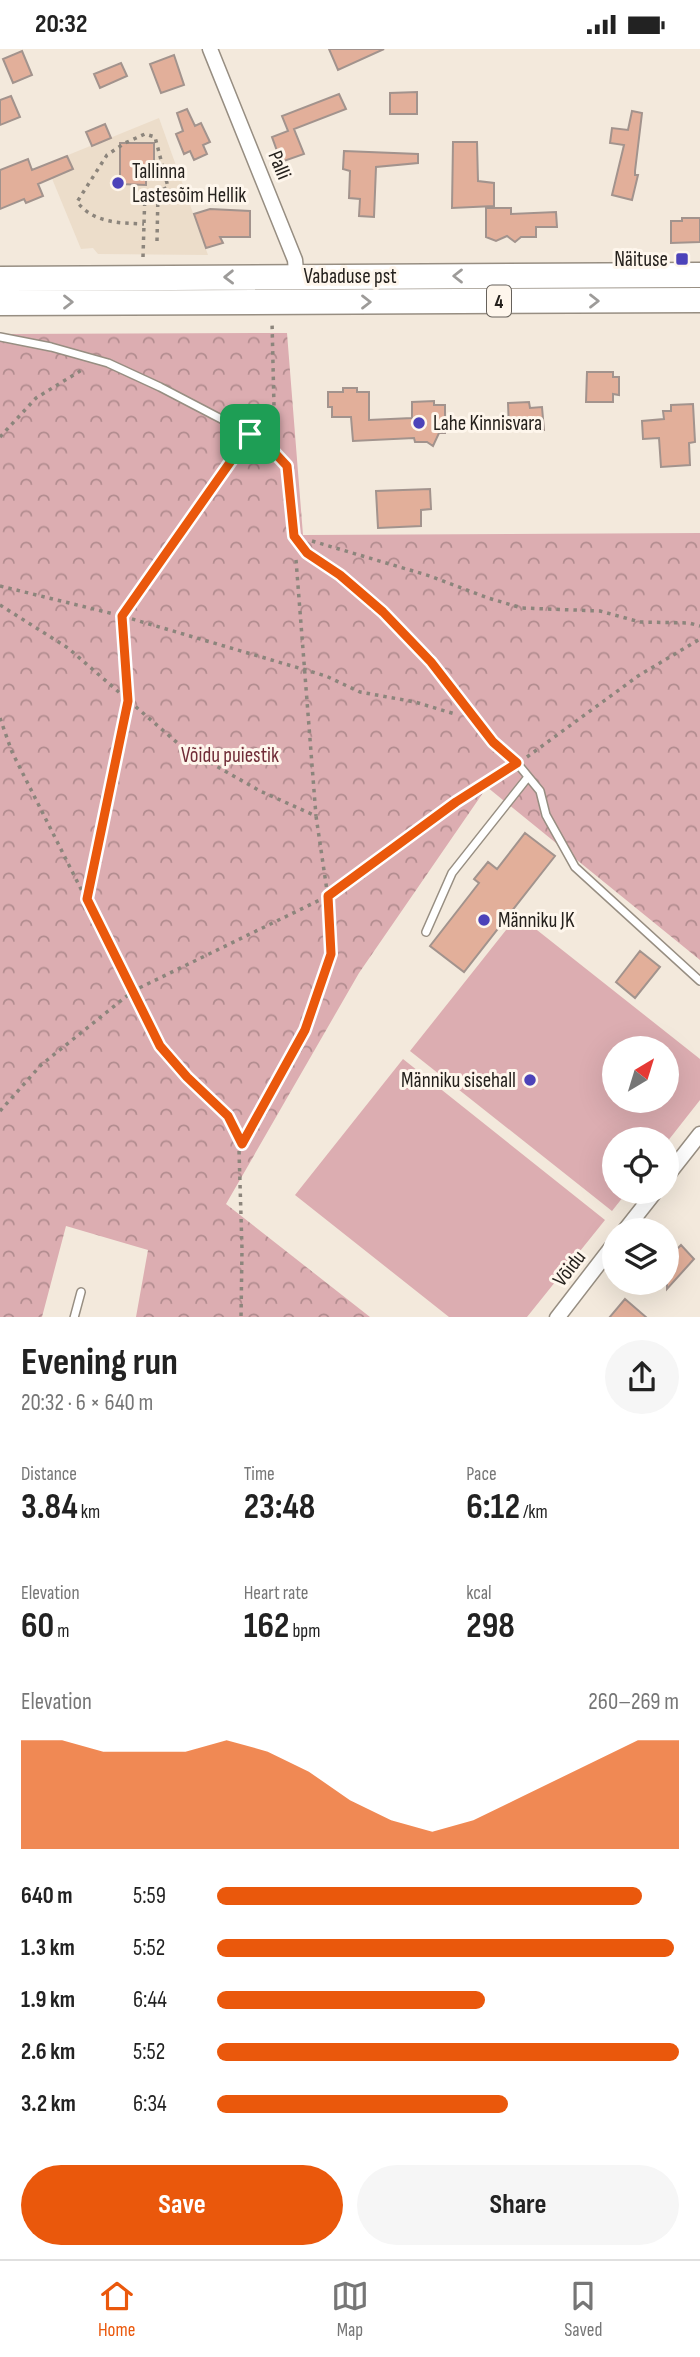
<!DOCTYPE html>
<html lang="en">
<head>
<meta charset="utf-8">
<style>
  :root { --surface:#fff; --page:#f6f6f6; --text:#222; --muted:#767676; --line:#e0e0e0; --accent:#ea580c }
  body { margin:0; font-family:"Sofia Sans Condensed",sans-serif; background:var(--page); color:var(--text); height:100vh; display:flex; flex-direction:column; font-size:26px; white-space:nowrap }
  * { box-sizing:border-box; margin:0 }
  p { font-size:23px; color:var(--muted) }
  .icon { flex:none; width:38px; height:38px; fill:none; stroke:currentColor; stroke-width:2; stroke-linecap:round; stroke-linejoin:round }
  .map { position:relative; height:1268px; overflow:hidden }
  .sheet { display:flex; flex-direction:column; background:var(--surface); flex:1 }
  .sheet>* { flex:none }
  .needle { width:46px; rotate:38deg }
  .tools { position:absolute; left:602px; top:987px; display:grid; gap:14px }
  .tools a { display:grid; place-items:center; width:77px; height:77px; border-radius:50%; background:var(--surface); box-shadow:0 7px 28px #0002; font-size:35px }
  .pin { position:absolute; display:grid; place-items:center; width:60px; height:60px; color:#fff; margin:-30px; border-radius:14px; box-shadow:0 4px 10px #0006 }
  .round { display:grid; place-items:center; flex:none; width:74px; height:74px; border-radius:37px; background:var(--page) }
  .summary { display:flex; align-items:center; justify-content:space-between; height:119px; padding:0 21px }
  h1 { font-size:38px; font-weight:700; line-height:52px }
  .stats { display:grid; grid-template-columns:repeat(3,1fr); gap:10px; height:119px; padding:7px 21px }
  .stats div { display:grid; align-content:center }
  .stats b { font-size:35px; font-weight:700 }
  .stats small { font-size:19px; font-weight:400 }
  .stats p { font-size:19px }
  .chart { height:196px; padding:14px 21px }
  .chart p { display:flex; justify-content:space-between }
  .chart svg { width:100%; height:126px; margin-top:7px; fill:var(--accent); opacity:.7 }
  .cta { display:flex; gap:14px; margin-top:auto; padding:14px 21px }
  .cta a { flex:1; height:80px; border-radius:42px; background:var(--accent); color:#fff; font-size:28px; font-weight:700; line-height:80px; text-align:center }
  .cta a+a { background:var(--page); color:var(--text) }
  ul { padding:0 21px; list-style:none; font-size:23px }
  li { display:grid; grid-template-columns:112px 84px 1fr; align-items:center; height:52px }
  li i { height:18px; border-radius:9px; background:var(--accent) }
  .status { display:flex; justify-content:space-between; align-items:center; height:49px; padding:0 35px; background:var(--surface); direction:ltr }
  .status svg { height:19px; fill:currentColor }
  .dock { display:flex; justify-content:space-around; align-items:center; height:98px; border-top:2px solid var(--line); background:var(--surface); font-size:19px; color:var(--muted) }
  .dock a { display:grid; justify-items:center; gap:4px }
  .dock .selected { color:var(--accent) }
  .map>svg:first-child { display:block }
  .built { fill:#ecddca }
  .grass { fill:#dcadb1; fill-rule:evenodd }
  .forest { fill:url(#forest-crowns) }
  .building { fill:#e2af9a; stroke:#a2938d; stroke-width:2 }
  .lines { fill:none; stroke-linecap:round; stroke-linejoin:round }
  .service-casing { stroke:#978e82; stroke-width:10 }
  .minor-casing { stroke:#978e82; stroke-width:17 }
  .trunk-casing { stroke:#978e82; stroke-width:27 }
  .path { stroke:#8c857c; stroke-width:3.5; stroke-dasharray:3.5 5; stroke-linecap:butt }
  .service { stroke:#fff; stroke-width:7 }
  .minor { stroke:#fff; stroke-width:14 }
  .trunk { stroke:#fff; stroke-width:24 }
  .oneway { stroke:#9d9b99 }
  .route-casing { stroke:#fff; stroke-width:14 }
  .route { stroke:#ea580c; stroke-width:9 }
  .poi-dot { fill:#4c42b9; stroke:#fef6ec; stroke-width:2.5 }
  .labels { text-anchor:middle; stroke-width:6; stroke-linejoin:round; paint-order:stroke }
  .shield { fill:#fef6ec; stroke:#66615b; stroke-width:2 }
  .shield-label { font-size:19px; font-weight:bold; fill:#25211d }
  .street-label { font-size:21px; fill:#25211d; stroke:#fef6ec }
  .poi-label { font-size:21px; fill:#25211d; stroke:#fef6ec; text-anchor:start }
  .park-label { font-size:21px; fill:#702c37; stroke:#fef6ec }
</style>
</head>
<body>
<div class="status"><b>20:32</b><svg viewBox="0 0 49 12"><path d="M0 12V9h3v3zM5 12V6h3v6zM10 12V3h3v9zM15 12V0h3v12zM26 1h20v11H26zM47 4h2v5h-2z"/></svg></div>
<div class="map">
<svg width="700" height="1269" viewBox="0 0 700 1269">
  <defs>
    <pattern id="forest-crowns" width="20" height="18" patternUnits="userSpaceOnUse" patternTransform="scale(1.75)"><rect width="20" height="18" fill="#dcadb1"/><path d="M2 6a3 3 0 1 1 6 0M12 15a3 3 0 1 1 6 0" fill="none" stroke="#b28c8f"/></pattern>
  </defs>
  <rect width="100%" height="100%" fill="#f3e9dc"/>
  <path class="built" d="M159 69 208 206 98 205 93 199 81 200 46 115Z"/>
  <path class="grass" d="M518 866 700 1010V1051L667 1093V1090H614V1143H627L612 1162 410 1002ZM614 999H667V1052H614Z
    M403 1010 605 1171 527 1268H449L295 1146Z"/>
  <path class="forest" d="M287 284 303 486 700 484V911L487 738 359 924 226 1155 370 1268H136L148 1201 66 1177 42 1268H0V285Z"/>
  <path class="building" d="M329 0H384L338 21Z
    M22 2 32 26 13 34 3 10Z
    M174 6 184 36 161 44 150 15Z
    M121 14 127 27 100 39 94 25Z
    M417 43V65H390V44Z
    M339 45 346 60 294 80 304 105 281 113 272 88 288 82 282 67Z
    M11 47 20 68 0 76V51Z
    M187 60 195 77 201 74 210 93 203 96 207 105 194 111 190 102 184 105 176 85 183 82 177 64Z
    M632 62 642 64 635 122V126H638L632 151 612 146 624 96 610 94 612 79 628 81Z
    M105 75 111 89 92 97 86 83Z
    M453 93H477L478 132 494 134V157L452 159Z
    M120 94H154V131H146V136L120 135Z
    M344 102 418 105V114L376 118 374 168 359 167 360 150 349 149 350 122 343 120Z
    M67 107 73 120 38 135 43 147 26 154 24 150 0 160V121L28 110 32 121Z
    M486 159H511V165L556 163 557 178H536V188H521L515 193 507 187 496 192 486 188Z
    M210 160 250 162V188H220L223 194 206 199 194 165Z
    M682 169H700V193L671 194V172H682Z
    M587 323H613V328H619V346L613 345V353H586Z
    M343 339H357V343H369V371L412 369V353L434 352V356H445V384H439L433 397 427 393H415L414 389 353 392 351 368H332V358H328V343H343Z
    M529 353 530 359 542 358 544 381 521 382V379L509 380 508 354Z
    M693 355 695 393 689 394 690 416 661 418 659 389 643 390 642 372 664 370 663 362H671V356Z
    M430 440 431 460 421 461V477L378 479 376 442Z
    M525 784 555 807 464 923 430 897 479 834 474 830 488 813 497 820Z
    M640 902 660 918 635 949 616 933Z
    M667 1192 677 1200 681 1196 694 1210 667 1240Z
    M625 1250 647 1269H609Z"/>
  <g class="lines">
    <defs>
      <path id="service" d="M0 288 51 298 108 314 160 338 250 385 273 403 287 417 294 487 307 504 340 526 383 563 431 613 493 693 517 714 540 742 546 766 575 818 700 932
        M426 883 452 824 528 728
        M74 1269 81 1243"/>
      <path id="minor" d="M210 0 295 211 297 233
        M667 1127 700 1085
        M625 1181 655 1143
        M557 1269 614 1195"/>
      <path id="trunk" d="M0 230 700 226
        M0 254 700 251"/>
    </defs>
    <use href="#service" class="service-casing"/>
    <use href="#minor" class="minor-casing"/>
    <use href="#trunk" class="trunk-casing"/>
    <path class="path" d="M157 192 158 143
      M143 208 145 142 158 143 168 138 155 88 145 85 125 94 107 106 77 153C94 174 118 174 144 175
      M258 376 274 358 272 272
      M0 388 36 349 85 319
      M312 492 430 527 488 549 522 559 600 562 640 573 689 574 700 577
      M296 511 316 767
      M0 537 122 567 326 627 360 643 415 653 455 665
      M0 556 68 599 181 697 260 742 316 767 330 862 331 905 305 980 239 1101 242 1200 241 1269
      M0 669 12 703 160 997 187 1028 228 1067 242 1095
      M527 708 638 627 700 590
      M87 850 128 652 122 567 244 393
      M0 1062 41 1016 133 942 328 847 456 753 509 720"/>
    <use href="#service" class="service"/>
    <use href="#minor" class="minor"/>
    <use href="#trunk" class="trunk"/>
  </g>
  <defs><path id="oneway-chevron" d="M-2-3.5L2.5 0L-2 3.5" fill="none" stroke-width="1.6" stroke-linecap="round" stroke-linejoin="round" transform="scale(1.75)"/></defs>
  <g class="oneway">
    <use href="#oneway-chevron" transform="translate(458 227) rotate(180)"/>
    <use href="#oneway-chevron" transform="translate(229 228) rotate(179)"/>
    <use href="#oneway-chevron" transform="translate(594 252)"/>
    <use href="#oneway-chevron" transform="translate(68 253)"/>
    <use href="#oneway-chevron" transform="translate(366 253)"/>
  </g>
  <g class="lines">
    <defs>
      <path id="route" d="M250 385 273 402 287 417 294 487 307 504 340 526 383 563 431 613 493 693 517 714 456 753 328 847 331 905 305 981 242 1095 228 1067 187 1028 160 997 87 850 128 652 122 567Z"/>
    </defs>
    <use href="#route" class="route-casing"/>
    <use href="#route" class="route"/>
  </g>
  <g class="poi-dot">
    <circle cx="118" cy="134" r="7"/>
    <rect x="675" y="203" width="14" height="14" rx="3.5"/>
    <circle cx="419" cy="374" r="7"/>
    <circle cx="484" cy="871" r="7"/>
    <circle cx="530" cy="1031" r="7"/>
  </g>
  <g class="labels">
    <rect class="shield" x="487" y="236.5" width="24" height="31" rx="5"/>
    <g class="shield-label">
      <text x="499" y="259">4</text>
    </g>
    <g class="street-label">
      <text transform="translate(280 116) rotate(68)" y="7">Palli</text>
      <text x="350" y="234">Vabaduse pst</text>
      <text transform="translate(569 1219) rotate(-52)" y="7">Võidu</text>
    </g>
    <g class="poi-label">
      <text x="132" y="129">Tallinna<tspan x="132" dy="24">Lastesõim Hellik</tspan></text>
      <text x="668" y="217" text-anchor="end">Näituse</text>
      <text x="433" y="381">Lahe Kinnisvara</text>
      <text x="498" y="878">Männiku JK</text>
      <text x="516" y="1038" text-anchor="end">Männiku sisehall</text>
    </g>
    <g class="park-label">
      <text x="230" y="713">Võidu puiestik</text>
    </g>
  </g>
</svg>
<div class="tools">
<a><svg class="needle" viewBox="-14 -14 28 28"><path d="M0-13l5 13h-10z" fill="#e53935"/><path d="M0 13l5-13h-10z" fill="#767676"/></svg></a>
<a><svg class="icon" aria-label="locate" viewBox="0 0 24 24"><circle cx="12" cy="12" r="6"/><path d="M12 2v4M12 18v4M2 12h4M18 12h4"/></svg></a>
<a><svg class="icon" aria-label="layers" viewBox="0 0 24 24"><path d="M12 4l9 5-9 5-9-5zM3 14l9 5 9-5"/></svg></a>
</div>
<div class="pin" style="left:250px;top:385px;background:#1e9e55"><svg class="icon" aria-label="arrive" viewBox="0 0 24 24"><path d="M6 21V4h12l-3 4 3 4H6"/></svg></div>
</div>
<section class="sheet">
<div class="summary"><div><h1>Evening run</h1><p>20:32 · 6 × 640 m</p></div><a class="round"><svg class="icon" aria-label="share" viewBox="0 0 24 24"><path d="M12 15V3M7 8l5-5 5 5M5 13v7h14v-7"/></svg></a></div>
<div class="stats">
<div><p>Distance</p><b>3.84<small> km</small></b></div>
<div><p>Time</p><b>23:48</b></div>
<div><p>Pace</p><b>6:12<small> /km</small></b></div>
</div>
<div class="stats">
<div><p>Elevation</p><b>60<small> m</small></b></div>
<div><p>Heart rate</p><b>162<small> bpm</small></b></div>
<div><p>kcal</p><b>298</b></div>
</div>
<div class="chart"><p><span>Elevation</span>260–269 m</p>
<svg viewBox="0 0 160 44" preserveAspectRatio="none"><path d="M0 44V6L10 6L20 10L30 10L40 10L50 6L60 10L70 17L80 27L90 34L100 38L110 34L120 27L130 20L140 13L150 6L160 6V44z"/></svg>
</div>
<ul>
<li><b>640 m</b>5:59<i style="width:92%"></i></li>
<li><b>1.3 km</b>5:52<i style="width:99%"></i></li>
<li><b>1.9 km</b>6:44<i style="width:58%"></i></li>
<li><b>2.6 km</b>5:52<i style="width:100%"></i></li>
<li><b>3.2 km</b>6:34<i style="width:63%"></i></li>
</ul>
<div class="cta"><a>Save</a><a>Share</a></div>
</section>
<nav class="dock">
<a class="selected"><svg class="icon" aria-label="home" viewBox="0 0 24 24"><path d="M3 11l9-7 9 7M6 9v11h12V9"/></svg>Home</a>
<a><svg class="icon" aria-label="map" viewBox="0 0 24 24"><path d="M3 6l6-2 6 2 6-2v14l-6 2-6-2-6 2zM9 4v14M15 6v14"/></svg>Map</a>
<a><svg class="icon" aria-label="saved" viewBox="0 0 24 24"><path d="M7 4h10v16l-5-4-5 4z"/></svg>Saved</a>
</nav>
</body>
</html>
